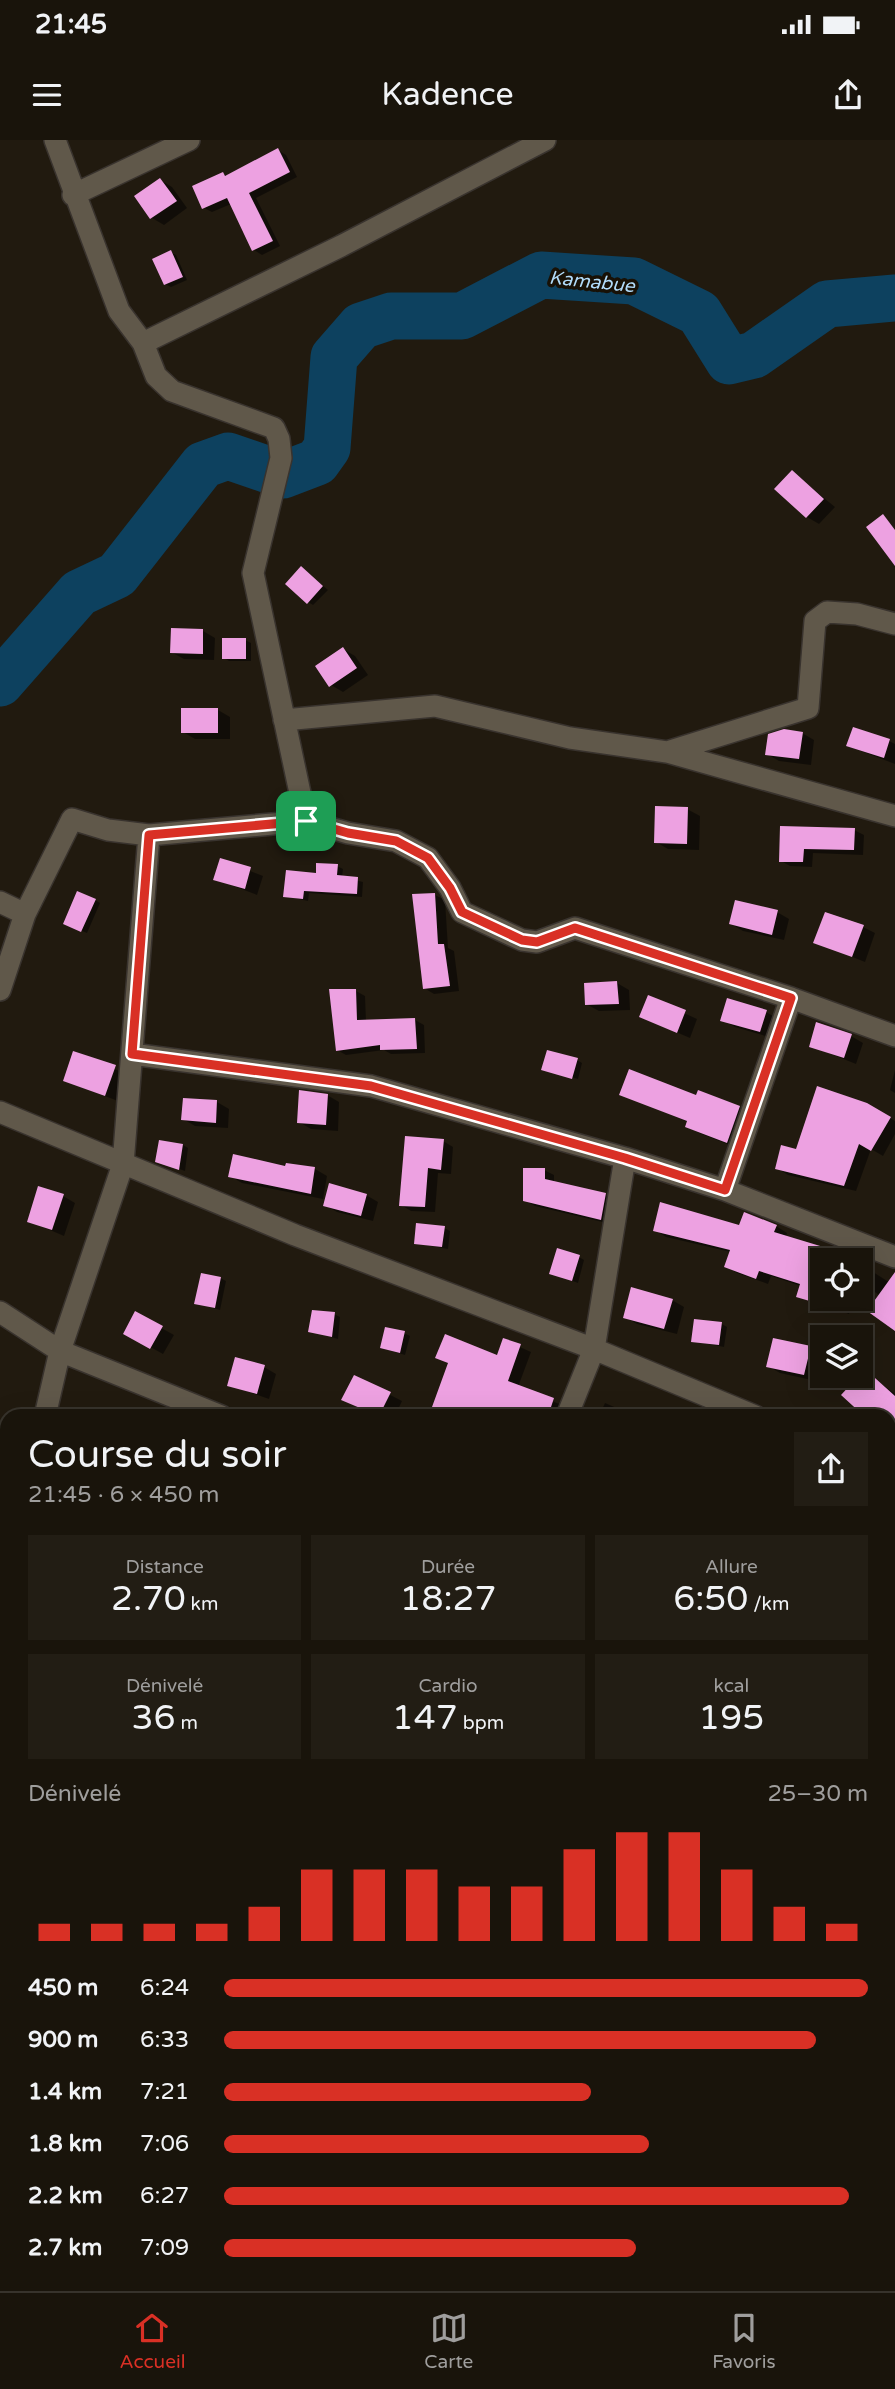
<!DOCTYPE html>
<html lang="fr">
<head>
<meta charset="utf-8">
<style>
  :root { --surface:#19140b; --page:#221d14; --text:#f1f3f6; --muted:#9f9e9d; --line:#37332c; --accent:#d93025 }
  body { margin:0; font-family:"Varela Round",sans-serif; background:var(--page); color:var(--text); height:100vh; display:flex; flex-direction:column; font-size:26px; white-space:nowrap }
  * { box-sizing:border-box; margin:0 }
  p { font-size:23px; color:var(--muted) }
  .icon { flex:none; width:38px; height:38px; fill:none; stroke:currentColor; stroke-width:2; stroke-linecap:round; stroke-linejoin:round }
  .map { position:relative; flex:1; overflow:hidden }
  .sheet { position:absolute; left:0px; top:1269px; width:896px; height:884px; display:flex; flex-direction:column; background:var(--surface); border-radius:21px 21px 0 0; box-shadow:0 7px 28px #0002,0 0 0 2px var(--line) }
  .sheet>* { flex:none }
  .buttons { position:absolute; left:810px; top:1108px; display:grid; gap:14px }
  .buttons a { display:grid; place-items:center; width:63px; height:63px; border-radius:0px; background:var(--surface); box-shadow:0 7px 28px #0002,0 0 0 2px var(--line); font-size:35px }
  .pin { position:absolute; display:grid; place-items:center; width:60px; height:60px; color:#fff; margin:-30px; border-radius:14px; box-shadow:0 4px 10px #0006 }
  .round { display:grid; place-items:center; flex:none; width:74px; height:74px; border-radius:0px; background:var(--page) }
  .summary { display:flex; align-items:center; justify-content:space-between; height:119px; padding:0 28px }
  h1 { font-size:38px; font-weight:600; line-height:52px }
  .stats { display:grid; grid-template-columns:repeat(3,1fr); gap:10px; height:119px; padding:7px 28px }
  .stats div { display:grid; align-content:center; border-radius:0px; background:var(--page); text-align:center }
  .stats b { font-size:35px; font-weight:600 }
  .stats small { font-size:19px; font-weight:400 }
  .stats p { font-size:19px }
  .chart { height:196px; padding:14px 28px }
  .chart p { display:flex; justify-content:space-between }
  .chart svg { width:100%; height:126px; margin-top:7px; stroke:var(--accent); stroke-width:6 }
  ul { padding:0 28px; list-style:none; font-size:23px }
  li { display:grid; grid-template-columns:112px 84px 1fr; align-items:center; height:52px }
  li i { height:18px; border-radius:9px; background:var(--accent) }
  .status { display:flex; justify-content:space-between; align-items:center; height:49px; padding:0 35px; background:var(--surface); direction:ltr }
  .status svg { height:19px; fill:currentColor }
  header { display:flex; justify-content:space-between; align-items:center; height:91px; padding:0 28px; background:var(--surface); font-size:32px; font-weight:600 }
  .tabs { display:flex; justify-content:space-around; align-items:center; height:98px; border-top:2px solid var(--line); background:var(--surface); font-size:19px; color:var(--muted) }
  .tabs a { display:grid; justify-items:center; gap:4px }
  .tabs .selected { color:var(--accent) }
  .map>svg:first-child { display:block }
  .shadow { fill:#0007; fill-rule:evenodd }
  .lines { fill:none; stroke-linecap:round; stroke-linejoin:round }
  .river { stroke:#0d415f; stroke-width:47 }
  .building { fill:#eda1e1 }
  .street-casing { stroke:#39332e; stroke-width:24 }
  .street { stroke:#60584a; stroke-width:21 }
  .route-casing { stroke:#fff; stroke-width:14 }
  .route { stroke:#d93025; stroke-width:9 }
  .labels { text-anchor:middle; stroke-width:7; stroke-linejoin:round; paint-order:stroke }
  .water-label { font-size:19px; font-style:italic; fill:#b1dbf9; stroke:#181106 }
</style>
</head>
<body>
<div class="status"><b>21:45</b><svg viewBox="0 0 49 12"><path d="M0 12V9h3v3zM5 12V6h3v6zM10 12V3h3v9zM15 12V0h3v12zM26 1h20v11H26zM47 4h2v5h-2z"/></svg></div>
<header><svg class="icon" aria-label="menu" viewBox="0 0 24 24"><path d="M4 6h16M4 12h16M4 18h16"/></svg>Kadence<svg class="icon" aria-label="share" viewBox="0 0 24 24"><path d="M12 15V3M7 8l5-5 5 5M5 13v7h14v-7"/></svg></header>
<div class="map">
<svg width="895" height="2151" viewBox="0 0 895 2151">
  <rect width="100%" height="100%" fill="#211a0f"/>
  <path class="shadow" d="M278 10 286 15 297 37 256 58 280 106 262 115 254 110 231 64 212 72 204 68 223 34 227 36Z
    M160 40 172 47 187 68 164 85 152 78 137 57Z
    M170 112 176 115 187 140 171 147 165 144Z
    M792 332 835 367 819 384 807 377Z
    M302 428 328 450 313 465 308 462Z
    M203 491 215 498 214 520 184 519 171 512Z
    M245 500 251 503V521H229L224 518Z
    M343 509 355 516 368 535 343 552 331 545Z
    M218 570 230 577V599H195L183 592Z
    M802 593 814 600 811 625 779 621 767 614Z
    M889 601 895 604V624L848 606Z
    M687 669 700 676 699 710 668 709 656 702Z
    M782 688 854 690 864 695 863 715 813 713 812 727 790 726 781 721Z
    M221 720 263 736 257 755 215 739Z
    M337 726 343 729 342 737 363 742 362 757 309 753 308 761 285 756Z
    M435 755 445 760 448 808 454 811 459 851 434 854 424 848Z
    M95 760 100 763 87 793 70 786Z
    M777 772 789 779 784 800 743 791 731 784Z
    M863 787 875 793 865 822 815 802Z
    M617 843 629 850 630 870 599 871 586 864Z
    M356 851 365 856 366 881 415 880 424 885 425 913 391 914 384 910 346 915 337 910Z
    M649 857 697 879 690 898 641 877Z
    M766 872 778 879 772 898 735 887 723 880Z
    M851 896 863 903 856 924 811 906Z
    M74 913 127 934 118 961 65 941Z
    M577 920 582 923 578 939 547 930Z
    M895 930V953L890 950Z
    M622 954 697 957 739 967 751 974 740 1009 699 993 687 986 688 982Z
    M327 955 339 962 338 991 311 989 299 982Z
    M217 962 229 969 228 988 195 986 183 979Z
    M866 964 895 981V994L883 1016 871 1009 856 1051 788 1035 777 1028Z
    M443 1001 453 1007 451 1034 438 1033 435 1072 411 1071 401 1065Z
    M183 1005 188 1008 185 1031 157 1021Z
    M287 1028 315 1029 327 1036 323 1059 242 1043 230 1036Z
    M544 1030 554 1035V1043L605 1055 615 1061 611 1084 535 1066 524 1060Z
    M366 1055 378 1062 373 1081 337 1072 325 1065Z
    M63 1056 75 1063 64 1096 29 1081Z
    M776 1086 787 1093 786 1097 862 1120 874 1127 873 1132 895 1146V1189L880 1156 870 1148 867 1167 853 1159 849 1174 798 1156 801 1146 771 1136 768 1144 737 1133 726 1126 731 1112 666 1097 655 1090ZM822 1120H861V1158H822Z
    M444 1088 450 1091 448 1109 415 1103Z
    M579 1117 584 1120 578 1143 551 1133Z
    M220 1138 226 1141 220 1170 196 1163Z
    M672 1160 684 1167 677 1194 637 1184 625 1177Z
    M136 1174 174 1195 163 1214 125 1193Z
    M334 1174 340 1177 338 1199 310 1191Z
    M722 1184 727 1187 724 1207 693 1201Z
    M404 1193 410 1196 405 1215 382 1208Z
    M504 1200 531 1212 518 1247 564 1266 560 1276H487L475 1271 474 1276H455L434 1266 449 1224 438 1217H498Z
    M810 1208 822 1215 816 1241 780 1233 768 1226Z
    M264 1227 276 1234 269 1259 229 1245Z
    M865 1232 895 1254V1291L889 1285V1276Z
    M355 1237 402 1261 395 1276H375L356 1266Z
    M605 1263 633 1275 635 1276H599Z
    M0 1348 5 1351 0 1366Z
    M889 1435 895 1438V1459L889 1455Z
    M889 1510 895 1516V1525L889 1532Z
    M889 1711 895 1713V1760L889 1757Z
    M889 1904 895 1907V2094L889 2093Z
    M34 2146H51L78 2151H33Z
    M554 2146H584L588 2151H553Z
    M830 2146H869V2151Z"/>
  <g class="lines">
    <path class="river" d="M0 543 79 453 117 435 203 325 228 316 283 335 317 322 327 308 334 217 361 186 391 176H462L541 135 634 141 699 173 729 221 754 215 827 164 895 158"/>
  </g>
  <path class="building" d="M278 8 290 32 249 53 273 101 252 111 227 58 202 69 192 46 223 32 225 36Z
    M160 38 177 61 150 79 134 56Z
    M171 110 183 137 164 145 152 119Z
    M792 330 824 359 806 378 774 349Z
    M883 374 895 390V426L866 387Z
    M301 426 323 446 307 464 285 444Z
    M171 488 203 489V514L170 513Z
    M222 498H246V519H222Z
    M343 507 357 528 329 547 315 526Z
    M181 568H218V593H181Z
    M853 587 890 599 884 618 846 606Z
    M784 589 803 592 799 619 765 615 768 594Z
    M655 666 688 667 687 704 654 703Z
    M780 686 855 688 854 710 804 709 803 722H779Z
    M220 718 251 727 245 749 213 740Z
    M316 723 338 724 337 735 358 737 357 754 304 751 303 759 283 757 286 730 316 733Z
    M77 751 96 759 81 792 63 784Z
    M435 753 438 804H444L450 846 423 849 412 754Z
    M735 760 778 770 772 795 729 784Z
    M825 772 864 785 852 817 813 803Z
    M617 841 619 864 585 865 584 843Z
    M329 849H356L357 880 415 878 417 909 380 910V905L336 911Z
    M648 855 686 870 677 893 639 877Z
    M727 858 767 870 760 892 720 881Z
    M816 882 852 894 844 918 809 907Z
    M547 910 578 918 572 939 541 930Z
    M73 911 116 925 105 956 63 941Z
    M629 929 696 955 698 950 740 966 727 1003 685 987 687 981 619 955Z
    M817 946 867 963 891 977 871 1011 859 1004 844 1046 775 1029 781 1005 796 1009Z
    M299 950 328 954 326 985 297 983Z
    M183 958 217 960 216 983 181 980Z
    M405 996 444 999 441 1030 428 1028 425 1067 399 1066Z
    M159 1000 183 1004 179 1030 155 1022Z
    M233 1014 285 1026 286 1023 315 1027 311 1054 228 1037Z
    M523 1028H545V1039L606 1053 601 1080 523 1061Z
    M329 1043 367 1054 361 1076 323 1066Z
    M38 1046 64 1054 52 1090 27 1082Z
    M660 1062 739 1085 744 1072 777 1085 774 1092 863 1119 861 1131V1120H822V1158H840L837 1169 796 1157 800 1144 759 1131 756 1139 724 1127 730 1110 653 1091Z
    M416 1083 445 1086 442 1107 414 1104Z
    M557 1108 580 1115 572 1141 549 1134Z
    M895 1132V1191L867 1171Z
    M201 1133 221 1137 215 1168 194 1164Z
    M631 1147 673 1159 664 1189 623 1178Z
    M312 1170 335 1172 332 1197 308 1192Z
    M135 1171 163 1186 150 1209 123 1194Z
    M694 1179 722 1182 719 1205 691 1202Z
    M385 1187 405 1191 400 1213 380 1208Z
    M445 1194 497 1215 503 1198 521 1204 508 1241 554 1258 548 1276H508L493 1270 487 1276 465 1267 462 1276H457L432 1267 448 1223 435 1218Z
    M773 1198 811 1206 804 1235 766 1227Z
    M235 1217 265 1225 257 1254 227 1246Z
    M865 1229 895 1256V1293L889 1288V1276H864L841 1255Z
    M354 1235 391 1252 379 1276 341 1260Z"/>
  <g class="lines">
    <defs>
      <path id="street" d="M55 0 119 171 143 203 156 236 172 251 274 288 279 299 281 318 253 433 306 681
        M73 55 189 0
        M143 203 341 106 545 0
        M284 580 435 566 570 598 667 612 895 676
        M667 612 808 568 815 481 827 472 857 474 895 484
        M0 762 25 774 72 679 108 690 149 695 306 681 348 693 396 701 428 718 450 748 462 772 522 800 537 802 575 788 791 858 895 896
        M0 850 25 774
        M132 914 371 946 625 1018 725 1050 895 1117
        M0 972 295 1095 594 1209 755 1276
        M725 1050 791 858
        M0 1172 60 1211 221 1276
        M45 1276 60 1211 123 1024 149 695
        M567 1276 594 1209 625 1018
        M889 1335 895 1338
        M0 1464 7 1434
        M889 1579 895 1582
        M0 1696 7 1703
        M221 2146 237 2151
        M638 2146 661 2151
        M310 2151 311 2146
        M491 2151 494 2146"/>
    </defs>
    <use href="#street" class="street-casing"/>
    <use href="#street" class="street"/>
  </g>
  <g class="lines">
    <defs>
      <path id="route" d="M306 681 348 693 396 701 428 718 450 748 462 772 522 800 537 802 575 788 791 858 725 1050 625 1018 371 946 132 914 149 695Z"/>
    </defs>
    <use href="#route" class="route-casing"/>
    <use href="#route" class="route"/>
  </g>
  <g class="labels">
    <g class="water-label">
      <text transform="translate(592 141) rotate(6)" y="7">Kamabue</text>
    </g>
  </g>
</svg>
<div class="buttons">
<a><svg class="icon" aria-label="locate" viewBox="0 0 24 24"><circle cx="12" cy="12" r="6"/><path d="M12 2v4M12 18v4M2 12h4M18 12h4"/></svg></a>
<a><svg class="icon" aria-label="layers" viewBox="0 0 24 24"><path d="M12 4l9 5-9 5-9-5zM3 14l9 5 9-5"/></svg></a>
</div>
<div class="pin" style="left:306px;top:681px;background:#1e9e55"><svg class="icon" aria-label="arrive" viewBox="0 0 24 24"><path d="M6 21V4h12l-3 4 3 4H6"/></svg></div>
<section class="sheet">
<div class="summary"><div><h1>Course du soir</h1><p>21:45 · 6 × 450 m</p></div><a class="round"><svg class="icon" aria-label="share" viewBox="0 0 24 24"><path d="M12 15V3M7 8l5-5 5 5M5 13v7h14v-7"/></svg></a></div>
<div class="stats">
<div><p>Distance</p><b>2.70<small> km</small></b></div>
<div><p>Durée</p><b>18:27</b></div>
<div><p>Allure</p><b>6:50<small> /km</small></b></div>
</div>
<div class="stats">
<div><p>Dénivelé</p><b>36<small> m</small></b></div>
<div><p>Cardio</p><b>147<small> bpm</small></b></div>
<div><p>kcal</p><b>195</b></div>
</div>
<div class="chart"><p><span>Dénivelé</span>25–30 m</p>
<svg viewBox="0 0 160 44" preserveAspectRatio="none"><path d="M5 44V38M15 44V38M25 44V38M35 44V38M45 44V32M55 44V19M65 44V19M75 44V19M85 44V25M95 44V25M105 44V12M115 44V6M125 44V6M135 44V19M145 44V32M155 44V38"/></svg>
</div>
<ul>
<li><b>450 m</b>6:24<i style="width:100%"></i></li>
<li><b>900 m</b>6:33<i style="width:92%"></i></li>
<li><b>1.4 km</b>7:21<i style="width:57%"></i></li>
<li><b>1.8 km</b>7:06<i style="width:66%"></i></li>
<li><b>2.2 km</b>6:27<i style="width:97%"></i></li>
<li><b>2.7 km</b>7:09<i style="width:64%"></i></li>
</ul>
</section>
</div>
<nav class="tabs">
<a class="selected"><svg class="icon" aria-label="home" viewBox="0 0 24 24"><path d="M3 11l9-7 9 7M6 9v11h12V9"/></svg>Accueil</a>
<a><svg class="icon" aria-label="map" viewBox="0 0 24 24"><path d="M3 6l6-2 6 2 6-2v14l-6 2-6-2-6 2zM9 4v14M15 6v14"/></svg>Carte</a>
<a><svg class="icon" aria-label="saved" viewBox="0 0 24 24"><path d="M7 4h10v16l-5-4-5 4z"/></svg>Favoris</a>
</nav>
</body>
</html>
